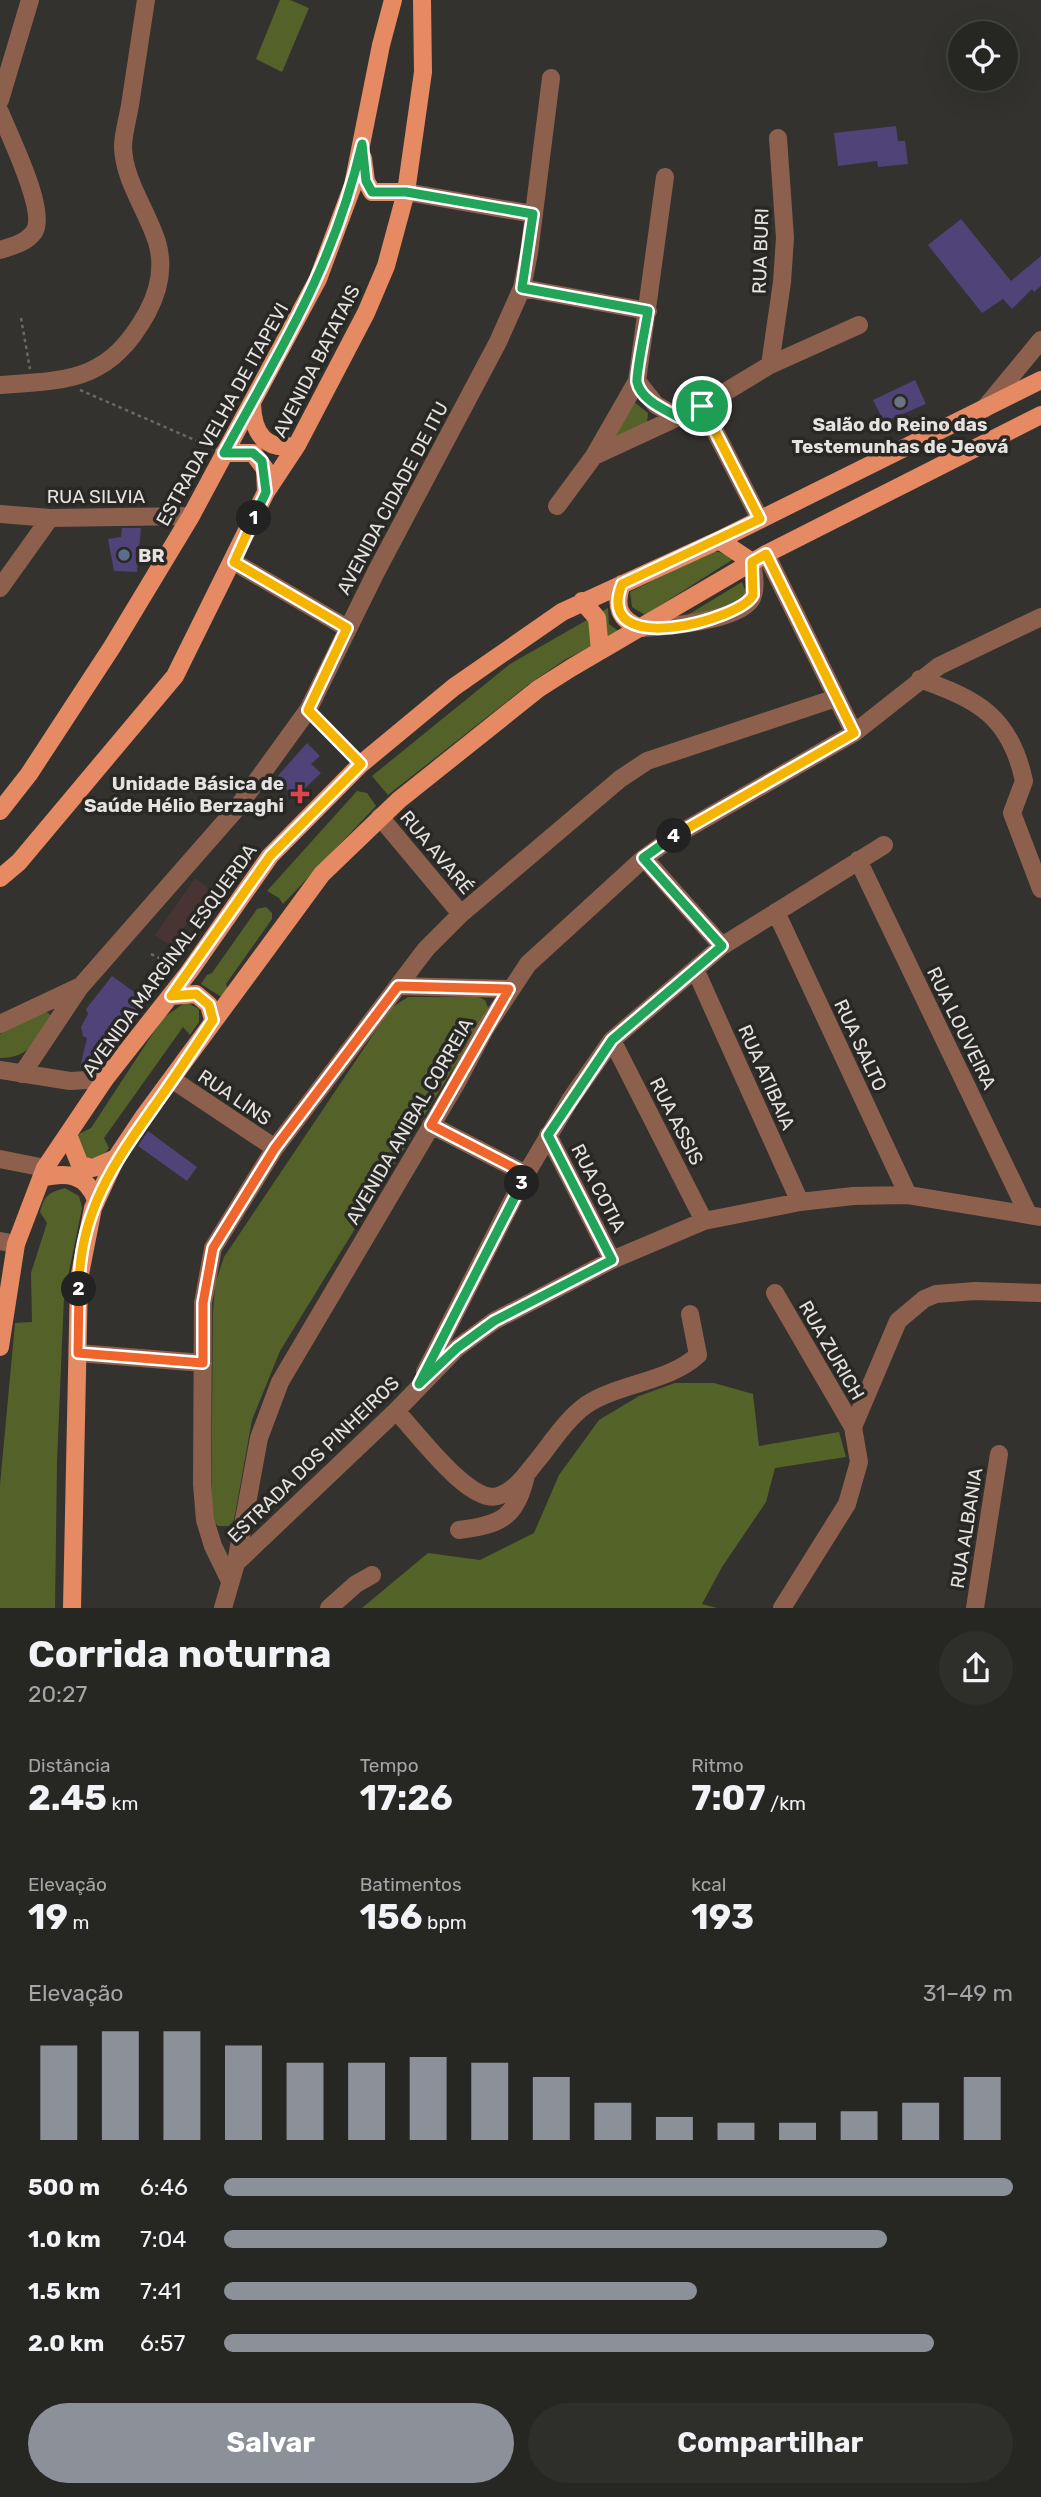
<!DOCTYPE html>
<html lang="pt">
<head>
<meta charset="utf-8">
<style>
  :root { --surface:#262623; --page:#2e2e2b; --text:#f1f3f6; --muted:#a4a5a6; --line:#424341; --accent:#8c9099 }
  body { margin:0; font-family:Rubik,sans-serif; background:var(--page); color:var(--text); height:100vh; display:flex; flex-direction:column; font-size:26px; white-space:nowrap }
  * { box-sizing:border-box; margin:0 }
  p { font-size:23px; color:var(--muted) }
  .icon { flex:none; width:38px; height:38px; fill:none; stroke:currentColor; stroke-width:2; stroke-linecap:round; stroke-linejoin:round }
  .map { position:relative; height:1608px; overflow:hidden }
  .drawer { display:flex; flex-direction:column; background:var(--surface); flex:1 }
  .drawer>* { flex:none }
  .tools { position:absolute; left:948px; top:21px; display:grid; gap:14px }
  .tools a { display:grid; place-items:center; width:70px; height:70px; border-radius:50%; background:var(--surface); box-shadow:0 7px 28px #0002,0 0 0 2px var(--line); font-size:35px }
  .pin { position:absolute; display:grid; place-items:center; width:60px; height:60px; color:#fff; margin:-30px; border:4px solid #fff; border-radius:50%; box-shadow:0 2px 7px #0007 }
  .km { position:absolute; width:35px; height:35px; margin:-18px; border-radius:50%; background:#222; color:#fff; font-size:19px; line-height:35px; text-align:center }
  .round { display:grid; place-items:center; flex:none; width:74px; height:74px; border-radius:37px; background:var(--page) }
  .headline { display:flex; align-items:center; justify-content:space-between; height:119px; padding:0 28px }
  h1 { font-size:38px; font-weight:700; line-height:52px }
  .stats { display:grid; grid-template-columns:repeat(3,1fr); gap:10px; height:119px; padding:7px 28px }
  .stats div { display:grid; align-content:center }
  .stats b { font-size:35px; font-weight:700 }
  .stats small { font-size:19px; font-weight:400 }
  .stats p { font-size:19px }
  .chart { height:196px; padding:14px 28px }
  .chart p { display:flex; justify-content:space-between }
  .chart svg { width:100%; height:126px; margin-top:7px; stroke:var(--accent); stroke-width:6 }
  .button { display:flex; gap:14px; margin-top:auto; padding:14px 28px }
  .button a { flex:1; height:80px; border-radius:42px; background:var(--accent); color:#fff; font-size:28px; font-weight:700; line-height:80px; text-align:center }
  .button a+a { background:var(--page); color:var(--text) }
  ul { padding:0 28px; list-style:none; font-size:23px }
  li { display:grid; grid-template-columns:112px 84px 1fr; align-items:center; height:52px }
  li i { height:18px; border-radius:9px; background:var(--accent) }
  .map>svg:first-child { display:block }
  .medical { fill:#483433 }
  .green { fill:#54622a }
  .forest { fill:#546327 }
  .building { fill:#504377 }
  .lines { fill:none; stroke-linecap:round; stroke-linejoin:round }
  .path { stroke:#696865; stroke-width:2.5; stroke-dasharray:3.5 3.5; stroke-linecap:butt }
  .minor { stroke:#8d604d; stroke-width:18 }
  .major { stroke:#e58a63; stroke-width:18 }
  .split-1-casing { stroke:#fff; stroke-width:14 }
  .split-2-casing { stroke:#fff; stroke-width:14 }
  .split-3-casing { stroke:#fff; stroke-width:14 }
  .split-4-casing { stroke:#fff; stroke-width:14 }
  .split-5-casing { stroke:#fff; stroke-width:14 }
  .split-1 { stroke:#22a559; stroke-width:9 }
  .split-2 { stroke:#f5b400; stroke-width:9 }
  .split-3 { stroke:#f0652b; stroke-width:9 }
  .split-4 { stroke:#22a559; stroke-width:9 }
  .split-5 { stroke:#f5b400; stroke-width:9 }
  .worship-dot { fill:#6b7280; stroke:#292825; stroke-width:2.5 }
  .service-dot { fill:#5c6f8a; stroke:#292825; stroke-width:2.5 }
  .health-dot { fill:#e0444e; stroke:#292825; stroke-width:2.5 }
  .labels { text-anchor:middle; stroke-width:7; stroke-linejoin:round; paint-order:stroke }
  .street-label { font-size:19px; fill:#e4e3e1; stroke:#292825 }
  .poi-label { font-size:19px; font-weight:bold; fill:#e4e3e1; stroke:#292825 }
</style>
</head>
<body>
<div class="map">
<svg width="1041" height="1608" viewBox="0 0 1041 1608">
  <rect width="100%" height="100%" fill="#33322f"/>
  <path class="medical" d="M195 878 211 890 171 946 155 935Z"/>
  <path class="green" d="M280 0H290L309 8 282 72 256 59Z
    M634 402 648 413 647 423 616 437 614 433Z
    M710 552H719L735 558 645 615 632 607 630 592Z
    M742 582 746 592 743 602 681 619Z
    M608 608 609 624 621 633 566 659 529 684 388 795 372 776 510 664Z
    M357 791 367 793 376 806 283 904 279 898 267 891Z
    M266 907 272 913V919L226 984 228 990 223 998 201 984 207 975 212 973 257 909Z
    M408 997H478L485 1000 489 1010 280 1351 252 1420 234 1520 229 1526H218L211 1518 213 1312 215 1284 224 1257 391 1008Z
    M186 1002 199 1009V1022L190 1035 183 1027 104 1138 109 1148C105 1155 94 1160 86 1158L77 1139 79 1134 91 1128 163 1018Z
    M45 1011 52 1016C38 1039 30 1058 0 1058V1034Z
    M65 1188 79 1196 82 1208 64 1296 57 1462 55 1608H0V1485L15 1323 32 1322 31 1273 47 1223 40 1212C45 1194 49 1193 65 1188Z"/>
  <path class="forest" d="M675 1383H714L753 1394 759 1446 839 1432 846 1457 775 1468 766 1502 722 1567 702 1604 717 1608H362L428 1553 480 1560 534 1533 559 1475 599 1420 639 1396Z"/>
  <path class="building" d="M896 126 898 141H905L908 164 878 167 877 161 838 166 834 133Z
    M961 219 1011 281 1041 256V286L1034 292 1032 289 1012 309 1003 299 982 313 928 245Z
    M915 380 926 404 884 422 873 400Z
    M122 528H141L137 572 114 571 108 539 121 537Z
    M307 743 320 756 311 764 321 773 295 798 276 778Z
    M112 976 144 999 107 1050 96 1046 84 1069 80 1067 87 1038 83 1036 81 1027 88 1014 86 1009Z
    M148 1131 197 1167 187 1181 138 1146Z"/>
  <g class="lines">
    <path class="path" d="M21 318 30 369
      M80 390 211 447
      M320 722 349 752
      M151 954 174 965"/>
    <path class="minor" d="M0 100 30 0
      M0 112C9 135 48 212 34 232 26 243 12 246 0 250
      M406 192 533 214
      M522 288 648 311
      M770 365 782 282 785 238 778 138
      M637 381 656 405 678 417
      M0 385C71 380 109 381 147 313 159 291 164 266 157 242 147 210 124 181 123 147 123 134 128 118 130 105 135 70 141 35 146 0
      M702 406 760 519
      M984 409 1041 340
      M594 456 702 406 770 365 859 325
      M557 506 594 456 637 381 665 177
      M0 514 50 518 191 516
      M766 554 854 733
      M234 562 347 628
      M0 588 50 518
      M641 628C666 627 736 621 751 600 757 590 754 573 752 562
      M920 679C978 700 1010 716 1024 781L1012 813 1041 889
      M380 817 461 914
      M644 858 722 946
      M858 860 1028 1214
      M776 912 908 1195
      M695 969 800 1202
      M398 986 509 989
      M0 1024 81 986 237 808 308 710 376 572 498 342 522 288 529 253 551 78
      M612 1040 704 1221
      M0 1070 70 1081 105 1079
      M22 1074 80 987
      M173 1080 275 1148
      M431 1125 526 1174
      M548 1135 612 1260
      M0 1159 45 1168
      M0 1241 16 1244
      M775 1293 853 1427
      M78 1353 203 1363
      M425 1372 526 1174 570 1100 612 1040 722 946 884 845
      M396 1411C416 1431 469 1505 498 1496 517 1490 528 1471 540 1457 554 1439 568 1418 586 1405 619 1383 669 1382 698 1355L690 1314
      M459 1530C501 1525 517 1517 526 1475
      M236 1563 396 1411 457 1348 494 1321 612 1260 704 1221 800 1202 853 1196 908 1195 1041 1217
      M230 1581 213 1546 205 1520 202 1484 203 1303 213 1248 275 1148 426 949 461 914 620 779 647 761 836 698
      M223 1608 236 1563 259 1438 280 1382 456 1084 485 1029 528 964 644 858 673 837 854 733 939 666 1041 617
      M329 1608 356 1584 372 1575
      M782 1608 847 1504 859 1462 853 1427 898 1321 924 1299 936 1294 975 1291 1039 1293
      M975 1608 999 1454"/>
    <path class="major" d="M363 158 366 181 372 192H406
      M252 404C253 433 265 452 297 445
      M224 453H253L265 469 266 492
      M719 540 752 562
      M622 584C614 606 619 620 641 628
      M582 601 597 618 600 651
      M0 811 29 774 112 647 191 516 318 279 353 185 381 45 393 0
      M0 878 19 862 175 676 266 492 297 445 366 313 386 266 406 192 423 72 422 0
      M171 996 196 994 209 1005 213 1020
      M69 1137 80 1165 93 1168 116 1158
      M41 1178C66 1172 86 1173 96 1200
      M0 1347 16 1244 45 1168 105 1079 189 972 270 856 361 764 454 687 562 612 719 540 1041 380
      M72 1608 79 1279 93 1208 116 1158 144 1116 322 874 399 800 538 689 571 668 766 554 1041 415"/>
  </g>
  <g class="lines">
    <defs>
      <path id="split-1" d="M254 518 266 492 262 461 253 453H224C282 347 334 265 362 144L366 181 372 192H406L533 214 522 288 648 311C646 325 636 373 637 382 641 400 664 409 678 417L702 406"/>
      <path id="split-2" d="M79 1289C79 1206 120 1155 165 1091 181 1068 197 1044 213 1020L209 1005 196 994 171 996 270 856 361 764 308 710 347 628 234 562 254 518"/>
      <path id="split-3" d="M79 1289 78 1353 203 1363V1303L213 1248 275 1148 398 986 509 989 431 1125 526 1174 522 1183"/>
      <path id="split-4" d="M522 1183 419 1384 457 1348 494 1321 612 1260 548 1135 612 1040 722 946 643 858 674 836"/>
      <path id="split-5" d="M674 836 854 733 766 554 752 562 753 595C741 620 592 660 622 584L760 519 702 406"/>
    </defs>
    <use href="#split-1" class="split-1-casing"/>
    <use href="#split-2" class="split-2-casing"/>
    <use href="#split-3" class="split-3-casing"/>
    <use href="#split-4" class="split-4-casing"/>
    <use href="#split-5" class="split-5-casing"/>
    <use href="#split-1" class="split-1"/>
    <use href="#split-2" class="split-2"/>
    <use href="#split-3" class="split-3"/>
    <use href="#split-4" class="split-4"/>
    <use href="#split-5" class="split-5"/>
  </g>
  <circle class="worship-dot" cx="900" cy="402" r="7"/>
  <circle class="service-dot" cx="124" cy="555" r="7"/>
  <path class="health-dot" d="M296.5 783.5h7v7h7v7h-7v7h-7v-7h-7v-7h7z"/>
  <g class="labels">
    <g class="street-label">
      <text transform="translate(760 251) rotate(-88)" y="7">RUA BURI</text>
      <text transform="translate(316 361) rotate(-63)" y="7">AVENIDA BATATAIS</text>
      <text transform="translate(222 414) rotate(-61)" y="7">ESTRADA VELHA DE ITAPEVI</text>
      <text x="96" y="503">RUA SILVIA</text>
      <text transform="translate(392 498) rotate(-62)" y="7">AVENIDA CIDADE DE ITU</text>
      <text transform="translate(437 852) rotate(50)" y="7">RUA AVARÉ</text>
      <text transform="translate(169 960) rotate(-54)" y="7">AVENIDA MARGINAL ESQUERDA</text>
      <text transform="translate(962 1028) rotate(64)" y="7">RUA LOUVEIRA</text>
      <text transform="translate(861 1045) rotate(65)" y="7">RUA SALTO</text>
      <text transform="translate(767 1077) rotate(66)" y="7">RUA ATIBAIA</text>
      <text transform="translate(235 1097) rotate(34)" y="7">RUA LINS</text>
      <text transform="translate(409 1121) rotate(-60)" y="7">AVENIDA ANIBAL CORREIA</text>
      <text transform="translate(677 1121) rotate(63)" y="7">RUA ASSIS</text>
      <text transform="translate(599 1188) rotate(63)" y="7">RUA COTIA</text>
      <text transform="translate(832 1350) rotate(60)" y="7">RUA ZURICH</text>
      <text transform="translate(313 1459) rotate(-44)" y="7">ESTRADA DOS PINHEIROS</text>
      <text transform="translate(966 1528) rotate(-81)" y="7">RUA ALBANIA</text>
    </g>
    <g class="poi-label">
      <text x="900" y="431">Salão do Reino das<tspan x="900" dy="22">Testemunhas de Jeová</tspan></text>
      <text x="138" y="562" text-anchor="start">BR</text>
      <text x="284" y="790" text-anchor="end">Unidade Básica de<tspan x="284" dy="22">Saúde Hélio Berzaghi</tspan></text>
    </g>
  </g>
</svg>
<div class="tools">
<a><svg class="icon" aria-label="locate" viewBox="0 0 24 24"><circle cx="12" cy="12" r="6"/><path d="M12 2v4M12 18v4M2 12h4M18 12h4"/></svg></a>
</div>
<div class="pin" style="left:702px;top:406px;background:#1e9e55"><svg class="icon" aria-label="arrive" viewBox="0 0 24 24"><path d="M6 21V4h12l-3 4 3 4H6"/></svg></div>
<b class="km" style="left:254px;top:518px">1</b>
<b class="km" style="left:79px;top:1289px">2</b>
<b class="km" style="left:522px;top:1183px">3</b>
<b class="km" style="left:674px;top:836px">4</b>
</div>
<section class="drawer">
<div class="headline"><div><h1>Corrida noturna</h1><p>20:27</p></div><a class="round"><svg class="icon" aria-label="share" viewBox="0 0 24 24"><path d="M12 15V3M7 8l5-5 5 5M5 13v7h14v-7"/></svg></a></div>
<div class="stats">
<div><p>Distância</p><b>2.45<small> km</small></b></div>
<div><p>Tempo</p><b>17:26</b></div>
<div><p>Ritmo</p><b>7:07<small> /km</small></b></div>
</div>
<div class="stats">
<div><p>Elevação</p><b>19<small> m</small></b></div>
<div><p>Batimentos</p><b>156<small> bpm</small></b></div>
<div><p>kcal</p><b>193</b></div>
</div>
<div class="chart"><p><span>Elevação</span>31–49 m</p>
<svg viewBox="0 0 160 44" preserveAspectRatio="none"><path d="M5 44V11M15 44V6M25 44V6M35 44V11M45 44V17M55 44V17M65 44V15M75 44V17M85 44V22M95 44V31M105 44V36M115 44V38M125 44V38M135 44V34M145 44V31M155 44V22"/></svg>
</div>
<ul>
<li><b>500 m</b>6:46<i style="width:100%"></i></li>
<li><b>1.0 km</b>7:04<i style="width:84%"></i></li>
<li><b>1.5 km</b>7:41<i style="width:60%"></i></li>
<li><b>2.0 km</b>6:57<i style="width:90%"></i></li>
</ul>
<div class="button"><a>Salvar</a><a>Compartilhar</a></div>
</section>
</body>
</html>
